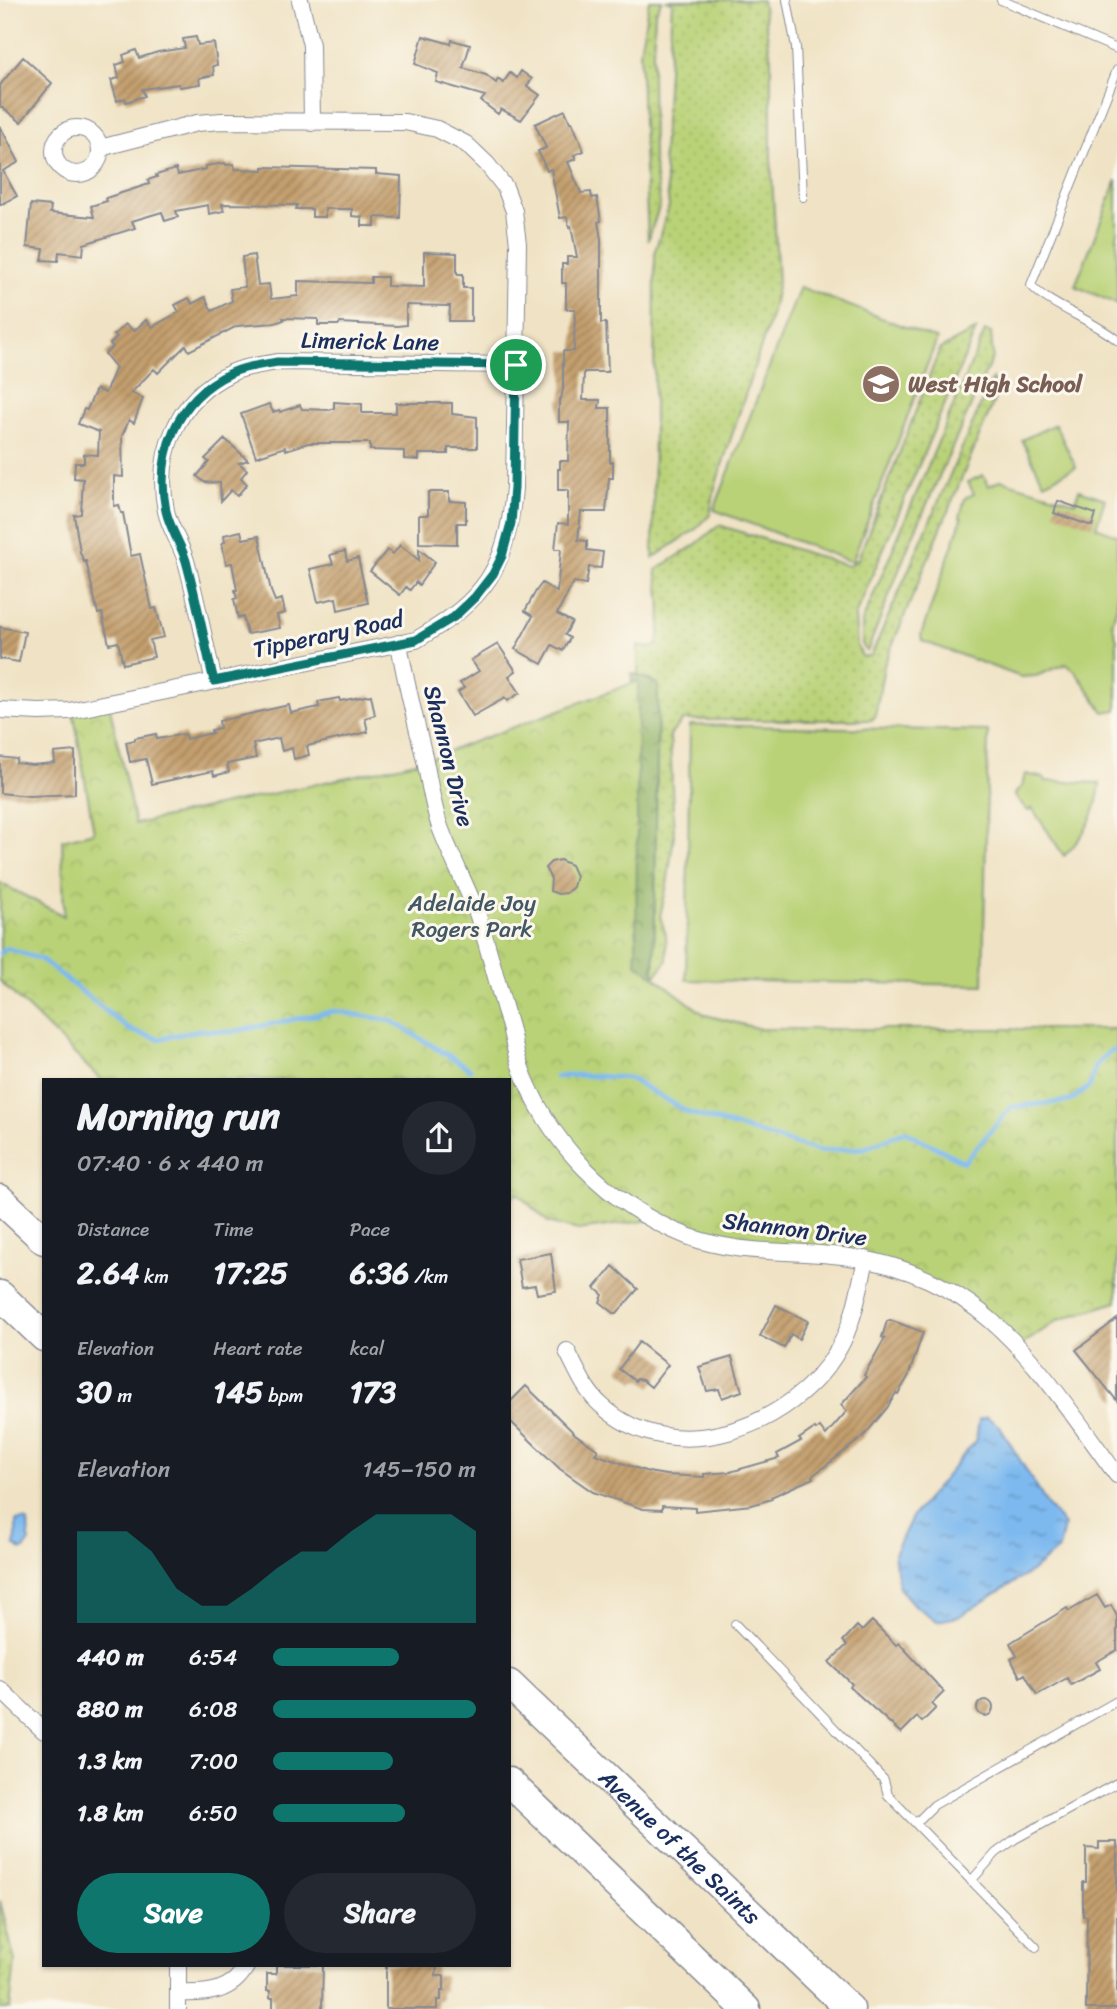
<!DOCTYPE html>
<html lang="en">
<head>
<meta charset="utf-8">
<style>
  :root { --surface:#171b24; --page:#242831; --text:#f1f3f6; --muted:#9ea1a6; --accent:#0f766e }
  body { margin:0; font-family:Sriracha,sans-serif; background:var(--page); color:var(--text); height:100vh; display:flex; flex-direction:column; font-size:26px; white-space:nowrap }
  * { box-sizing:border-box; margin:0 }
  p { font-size:23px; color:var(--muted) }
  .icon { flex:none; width:38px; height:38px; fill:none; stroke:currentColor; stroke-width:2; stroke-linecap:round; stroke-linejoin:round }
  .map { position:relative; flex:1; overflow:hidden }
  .side { position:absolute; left:42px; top:1078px; width:469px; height:889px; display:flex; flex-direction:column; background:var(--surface); border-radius:0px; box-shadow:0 2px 5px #0004 }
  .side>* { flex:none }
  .pin { position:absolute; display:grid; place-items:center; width:60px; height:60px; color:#fff; margin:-30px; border:4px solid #fff; border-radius:50%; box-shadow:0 2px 7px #0007 }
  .round { display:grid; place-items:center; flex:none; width:74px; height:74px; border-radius:37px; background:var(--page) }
  .summary { display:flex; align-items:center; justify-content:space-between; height:119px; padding:0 35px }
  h1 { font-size:38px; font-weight:700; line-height:52px }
  .metrics { display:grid; grid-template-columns:repeat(3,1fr); gap:10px; height:119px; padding:7px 35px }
  .metrics div { display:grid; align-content:center }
  .metrics b { font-size:30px; font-weight:700 }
  .metrics small { font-size:19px; font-weight:400 }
  .metrics p { font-size:19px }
  .chart { height:196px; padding:14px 35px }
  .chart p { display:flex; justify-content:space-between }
  .chart svg { width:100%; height:126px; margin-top:7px; fill:var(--accent); opacity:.7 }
  .primary-button { display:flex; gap:14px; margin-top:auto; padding:14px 35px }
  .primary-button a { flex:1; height:80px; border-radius:42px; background:var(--accent); color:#fff; font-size:28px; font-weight:700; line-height:80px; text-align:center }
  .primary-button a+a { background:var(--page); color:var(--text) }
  ul { padding:0 35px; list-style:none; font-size:23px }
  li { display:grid; grid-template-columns:112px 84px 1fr; align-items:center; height:52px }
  li i { height:18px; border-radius:9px; background:var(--accent) }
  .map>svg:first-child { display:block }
  .grass { fill:url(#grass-dots); stroke:#6a806a; stroke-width:2 }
  .forest { fill:url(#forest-crowns); stroke:#567263; stroke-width:2 }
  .park { fill:url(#park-crowns); stroke:#6a806a; stroke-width:2 }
  .pitch { fill:#b9d277; stroke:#6a806a; stroke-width:2 }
  .water { fill:url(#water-ripples); stroke:#4c74a6; stroke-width:2 }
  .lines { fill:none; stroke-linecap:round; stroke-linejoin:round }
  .stream { stroke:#7db9ef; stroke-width:5 }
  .building { fill:url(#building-hatch) }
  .service-casing { stroke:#868992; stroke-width:10 }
  .minor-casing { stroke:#868992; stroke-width:18 }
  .motorway-casing { stroke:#868992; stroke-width:31 }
  .service { stroke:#fff; stroke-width:8 }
  .minor { stroke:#fff; stroke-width:16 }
  .motorway { stroke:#fff; stroke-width:28 }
  .route-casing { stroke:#fff; stroke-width:14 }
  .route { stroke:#0f766e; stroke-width:9 }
  .labels { text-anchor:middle; stroke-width:6; stroke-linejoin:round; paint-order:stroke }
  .street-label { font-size:23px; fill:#1b2f5e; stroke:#fbf7ec }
  .education-label { font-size:23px; font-weight:bold; fill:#785e54; stroke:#fbf7ec; text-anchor:start }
  .park-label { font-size:23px; fill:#425864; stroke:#fbf7ec }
</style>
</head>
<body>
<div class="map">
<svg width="1117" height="2009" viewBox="0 0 1117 2009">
  <defs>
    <pattern id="grass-dots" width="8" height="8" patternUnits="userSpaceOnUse" patternTransform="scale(1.75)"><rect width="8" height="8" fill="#b9d277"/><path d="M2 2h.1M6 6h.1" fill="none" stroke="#9eb569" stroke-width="1.8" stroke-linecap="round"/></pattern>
    <pattern id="forest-crowns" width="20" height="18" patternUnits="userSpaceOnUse" patternTransform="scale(1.75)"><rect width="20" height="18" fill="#92b468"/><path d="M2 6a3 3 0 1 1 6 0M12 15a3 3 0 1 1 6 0" fill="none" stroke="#769359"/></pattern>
    <pattern id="park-crowns" width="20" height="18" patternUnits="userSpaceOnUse" patternTransform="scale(1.75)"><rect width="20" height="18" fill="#b9d277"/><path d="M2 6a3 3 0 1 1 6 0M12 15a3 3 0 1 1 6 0" fill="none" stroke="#9eb569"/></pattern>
    <pattern id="water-ripples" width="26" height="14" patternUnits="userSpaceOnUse" patternTransform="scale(1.75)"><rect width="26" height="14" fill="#7db9ef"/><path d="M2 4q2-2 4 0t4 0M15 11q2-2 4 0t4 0" fill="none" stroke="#6697c5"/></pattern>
    <pattern id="building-hatch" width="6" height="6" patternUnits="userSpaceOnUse" patternTransform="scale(1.75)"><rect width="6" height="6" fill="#c49f6d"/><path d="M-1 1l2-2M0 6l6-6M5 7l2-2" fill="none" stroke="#9e825d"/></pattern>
  </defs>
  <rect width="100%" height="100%" fill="#fbf7ec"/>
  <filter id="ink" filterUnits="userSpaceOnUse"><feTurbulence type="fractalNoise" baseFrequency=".0143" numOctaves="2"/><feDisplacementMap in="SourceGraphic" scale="14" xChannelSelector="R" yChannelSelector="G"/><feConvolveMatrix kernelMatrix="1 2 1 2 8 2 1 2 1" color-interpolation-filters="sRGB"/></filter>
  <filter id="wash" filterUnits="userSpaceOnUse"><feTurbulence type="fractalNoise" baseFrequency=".00686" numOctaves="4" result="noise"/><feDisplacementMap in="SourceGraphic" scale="28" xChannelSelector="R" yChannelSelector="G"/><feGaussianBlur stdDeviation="1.57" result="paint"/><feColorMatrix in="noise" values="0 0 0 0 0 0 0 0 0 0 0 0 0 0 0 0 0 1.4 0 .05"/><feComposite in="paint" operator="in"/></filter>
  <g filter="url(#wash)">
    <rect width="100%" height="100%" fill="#f0e3c5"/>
    <path class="grass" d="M649 0H662L655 13 652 74 653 158 660 204 648 241 640 51Z
      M665 0H762L771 59V159L778 282 771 316 715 487 710 515 696 529 653 558 655 251 669 206 663 156 672 2Z
      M976 330 855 616 857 645 862 657 871 656 992 379 998 391 884 665 875 717 871 720H683L670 735 674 836 667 885 660 916 666 935 667 961 654 977 658 684 638 675V646L649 648 657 646C663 619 661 596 656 570L695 545 719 525 848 566 858 559 940 349Z
      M985 331 991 333 993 356 910 542 867 652 862 644V622Z
      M0 1901 15 1961 10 2009H0Z"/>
    <path class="forest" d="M632 673 658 684 654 977 705 1015 760 1029H1117L777 1075 622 952Z"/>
    <path class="park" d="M638 681 636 963 705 1015 760 1029H1117V1302L1058 1320 1020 1346 901 1268 754 1251 652 1220 578 1230 548 1222 517 1193 509 1200V1080H101L0 981V883L64 916 62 840 94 832 73 710 109 703 135 824 425 760Z"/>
    <path class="pitch" d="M1117 180V304L1075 286Z
      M800 287 937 339 852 562 714 510Z
      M1055 424 1076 467 1044 483 1022 440Z
      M983 475 989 486 1001 480 1075 502 1079 490 1105 499 1096 527 1117 535V606L1112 623 1117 640V710L1104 712 1075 671 1066 664 1036 676 1021 677 922 641 921 635 962 518 960 517 965 498 974 494 968 482Z
      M690 725 988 731 983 985 686 980Z
      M1025 774 1045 778V781L1100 783C1097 814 1086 834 1064 856L1032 808 1028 811 1014 795 1022 786Z"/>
    <path class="water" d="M987 1417 1000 1427 1048 1506 1064 1526 1059 1549 1031 1572 958 1617 937 1621 915 1606 899 1588 894 1554 912 1517 976 1440 979 1420Z
      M25 1520 28 1522 29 1541 25 1549 21 1550 14 1545 16 1537V1521Z"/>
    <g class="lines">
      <path class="stream" d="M0 953 7 948 42 960 130 1030 159 1039 199 1030 231 1032 335 1011 392 1021 470 1069
        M556 1077 576 1075 629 1078 689 1113 819 1151 865 1148 905 1131 964 1162 1011 1107 1070 1101 1090 1086 1095 1066 1110 1051 1117 1050"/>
    </g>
    <g id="blocks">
      <path class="building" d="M423 36 451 44 452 40 470 45 463 68 486 75 496 83 498 79 503 83 510 73 517 78 521 71 532 79 527 86 540 95 521 120 501 109 498 114 481 101 485 96 436 82 438 73 415 64Z
        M196 37 198 45 214 43 217 65 213 66 214 75 199 78 200 84 179 87V84L142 89 145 96 126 102 125 98 117 101 111 80 119 78 116 65 125 62 123 55 136 50 139 58 158 52 185 48 183 39Z
        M23 57 52 83 21 122 0 106V85Z
        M565 110 570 122H572L584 151 574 155 576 159 568 162 581 193 591 192 592 198 597 197 601 221 598 222 601 239V323H606L608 372H584L583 400H600L599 408H610V462H613V478H609L606 512H581L578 540 587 541V550L603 552 601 568 589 567 586 584 574 582 557 614 572 622 565 635 570 638 563 651 552 645 542 664 515 649 533 616 525 611 536 591 542 583 557 592 561 549H555L558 523 568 524V490H558V469H560V461H568L569 422H559V399H561L563 389V351H574L575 309H566V283H562V264H567V257H577L571 226 569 227 567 217 560 218 551 169 547 171 538 151 546 148 535 124Z
        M0 126 19 162 3 171 17 196 0 205Z
        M225 163 226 165 234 164 235 169 263 170V167L376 170V174L401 176 400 218 375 217V226H362V217L352 216V209H325V217H312V209H296L297 205 222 204 224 211 209 214 208 205 176 211 178 217 165 221 162 212 132 221 135 228 84 244 83 255 59 252 58 261 42 260 44 249 27 247 31 204 51 206 50 213 94 217 91 206 107 201 106 198 149 184 148 180 157 177 156 175 176 169 178 175 206 169 205 166Z
        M424 252 457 253V274H463V288H471V321H449L450 306 406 305V325L397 326 340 323 338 325H318V319L283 318 284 320 275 323 237 326 189 351 186 345 158 373 154 369 131 393 143 398 134 423 129 420 122 436 123 477 114 476V506L119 505 121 513H123L131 556 140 554 152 609 156 608 164 637 150 640 154 657 123 664 118 642 109 644 102 613 98 614 86 561 84 562 80 552 74 515 81 514 83 479 74 478 75 463H84V454L98 455 99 432 78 424 84 409 87 410 96 389 105 393 116 368 105 354 113 347 110 344 117 337 114 335 125 324 134 331 146 320 152 327 179 312 175 305 189 298 192 304 205 297 212 311 232 301 230 289 245 287 242 257 254 255 258 285 269 284 271 299 298 296V281L371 283V277H387V286L424 287Z
        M334 402 362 404V413H396V403H452V414L477 417V448H448V454H419V460L404 459V451L370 450V443H308L286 450 285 447 256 457 241 414 269 404 273 412 279 410 280 412 300 405 302 409 330 410 334 408Z
        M225 439 248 460 239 463 247 470 241 478 247 484 237 496 231 490 221 501 220 483 204 482 197 476 209 462 205 459Z
        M428 492H449V501L466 502V523H457V544L419 543V515H428Z
        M1058 501 1096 514 1092 526 1054 513Z
        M241 531 243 539 259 536 271 591 275 601 282 599 285 613 277 615 280 628 247 634 243 617 238 618 234 599 237 598 235 590H237L232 563 226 564 222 543 225 542 224 535Z
        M400 545 419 560V549L435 562 419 585 416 582 410 590 406 587 400 595 370 571 387 550 393 554Z
        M345 551 347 561 358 558 368 603 338 610 336 598 318 602 310 569 333 564 330 555Z
        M0 627 25 632 19 662 0 659Z
        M498 644 516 671 509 676 520 693 507 701 505 698 473 716 458 692 464 688 460 683 479 671 471 660Z
        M371 695 375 715 365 718 368 732 307 746 309 755 294 759 292 748 282 751 279 738 253 744 256 758 227 764 229 772 214 776 213 771 152 784 146 759 130 762 126 742 135 740V738L156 734 157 739 185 734 186 739 212 733 211 730 220 728 219 721 289 705 291 713 319 707 318 702 339 698 340 701Z
        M75 751V794L29 796 0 793V757L17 759 16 763 32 765 55 763 54 753Z
        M560 860 571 865 576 876 573 887 566 893 558 894 550 891 551 879 545 868 551 862Z
        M551 1253 556 1291 537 1294 535 1285 522 1287 517 1259Z
        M613 1266 638 1289 617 1313H614L600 1302 603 1295 595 1288Z
        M776 1305 808 1321 799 1339 791 1334 784 1348 760 1336Z
        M1117 1319V1401L1076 1350Z
        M890 1320 923 1332 908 1377 898 1394 896 1393 887 1408 862 1438 812 1476 813 1478 771 1497 772 1499 752 1505 695 1511V1508L662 1506V1510L643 1509 593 1492 560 1469 509 1420V1403L526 1386 575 1434 598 1450 595 1454 648 1472 666 1475 704 1477V1474L730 1472 779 1458 777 1454 801 1441 799 1439 815 1428 816 1430 820 1427 826 1435 847 1411 841 1405 866 1377 864 1375 885 1338 882 1337 887 1321Z
        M639 1342 668 1365 651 1387 642 1380 637 1379 635 1381 619 1369Z
        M732 1357 742 1391 722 1398 719 1389 707 1391 699 1367Z
        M1097 1595 1105 1608 1111 1605 1117 1616V1650L1096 1662 1100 1669 1071 1685 1067 1678 1037 1695 1025 1674 1020 1677 1011 1659 1017 1656 1010 1643 1067 1608 1069 1611Z
        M872 1621 896 1645 899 1643 944 1692 932 1704 936 1708 922 1722 917 1717 901 1733 850 1687 852 1684 829 1662 847 1645 843 1641 857 1626 862 1631Z
        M977 1708a8 8 0 1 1 16 0a8 8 0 1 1-16 0Z
        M1099 1842H1117V2009H1086L1087 1916H1083V1882H1086V1848L1099 1849Z
        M276 1965H323L322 2009H273V1998H270V1991H267V1974H276Z
        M386 1965H437L436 1976H444V1991H441V2000H437V2009H386Z"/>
    </g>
  </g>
  <g filter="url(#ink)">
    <use href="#blocks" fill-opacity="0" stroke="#868992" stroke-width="2"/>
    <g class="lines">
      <defs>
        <path id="service" d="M787 0 796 47 803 197
          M1001 0 1117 49
          M1117 70 1031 285C1046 304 1095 321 1117 340
          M735 1624 884 1780 888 1795 1036 1947
          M916 1823 934 1805 1117 1701
          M971 1881 996 1853 1015 1839 1117 1783"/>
        <path id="minor" d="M300 0 311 45 312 123
          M54 151a23 23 0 1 1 46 0a23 23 0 1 1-46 0Z
          M399 643C405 681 415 718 424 756 429 779 432 804 440 827 451 857 467 886 478 916 490 952 499 991 510 1027 513 1039 515 1051 519 1063 547 1142 608 1205 687 1236 740 1256 794 1249 849 1257 988 1276 1041 1373 1117 1475
          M214 681C204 641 197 600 186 561 181 544 170 529 166 511 155 454 176 399 231 373 245 366 262 365 277 362L516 365
          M0 710 39 712 69 711 416 640C486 599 507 568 514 488L518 244 514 211 505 187 487 164 466 144 437 129 405 122 222 121 197 123 100 148
          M567 1351C577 1370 585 1391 601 1405 673 1472 793 1427 838 1350 854 1322 859 1290 866 1259
          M0 1689 44 1731
          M178 1965V2009
          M179 1993C207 1994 232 1993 247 1965"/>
        <g id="motorway">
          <path d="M0 1199 44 1240"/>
          <path d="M0 1295 44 1337"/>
          <path id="s1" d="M509 1684 850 2009"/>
          <path d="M509 1782 746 2009"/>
        </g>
      </defs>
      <use href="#service" class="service-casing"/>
      <use href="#minor" class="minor-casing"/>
      <use href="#motorway" class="motorway-casing"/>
      <use href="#service" class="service"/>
      <use href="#minor" class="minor"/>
      <use href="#motorway" class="motorway"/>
    </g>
  </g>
  <g class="lines" filter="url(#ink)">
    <defs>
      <path id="route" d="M277 362 516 365 514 488 511 523 502 556 493 574 475 597 454 617 416 640 214 681C204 641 197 600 186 561 181 544 170 529 166 511 155 454 176 399 231 373 245 366 262 365 277 362Z"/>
    </defs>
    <use href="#route" class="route-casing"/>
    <use href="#route" class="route"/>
  </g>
  <defs>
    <symbol id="school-disc" viewBox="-11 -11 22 22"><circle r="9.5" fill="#8d6e63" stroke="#fbf7ec"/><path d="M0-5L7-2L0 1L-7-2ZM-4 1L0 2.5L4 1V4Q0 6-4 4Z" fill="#fff"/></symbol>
  </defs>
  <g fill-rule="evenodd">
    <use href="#school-disc" x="859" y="362" width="44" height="44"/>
  </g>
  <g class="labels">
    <g class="street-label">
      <text transform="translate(370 341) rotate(1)" y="8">Limerick Lane</text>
      <text transform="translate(328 634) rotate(-12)" y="8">Tipperary Road</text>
      <text transform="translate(449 756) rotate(76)" y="8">Shannon Drive</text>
      <text transform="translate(795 1229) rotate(7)" y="8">Shannon Drive</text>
      <text dy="8" stroke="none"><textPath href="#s1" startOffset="236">Avenue of the Saints</textPath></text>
    </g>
    <g class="education-label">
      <text x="908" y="392">West High School</text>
    </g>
    <g class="park-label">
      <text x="472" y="911">Adelaide Joy<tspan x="472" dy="26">Rogers Park</tspan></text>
    </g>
  </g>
</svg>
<div class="pin" style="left:516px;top:365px;background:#1e9e55"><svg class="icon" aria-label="arrive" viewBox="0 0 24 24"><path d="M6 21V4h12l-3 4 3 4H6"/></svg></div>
<section class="side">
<div class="summary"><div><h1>Morning run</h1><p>07:40 · 6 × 440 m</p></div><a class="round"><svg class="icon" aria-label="share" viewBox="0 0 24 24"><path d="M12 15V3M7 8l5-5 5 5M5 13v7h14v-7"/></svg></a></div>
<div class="metrics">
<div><p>Distance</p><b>2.64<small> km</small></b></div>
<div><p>Time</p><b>17:25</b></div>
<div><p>Pace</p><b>6:36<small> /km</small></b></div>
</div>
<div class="metrics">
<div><p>Elevation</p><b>30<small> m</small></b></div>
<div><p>Heart rate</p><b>145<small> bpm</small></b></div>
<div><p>kcal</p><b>173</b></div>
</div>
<div class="chart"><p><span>Elevation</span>145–150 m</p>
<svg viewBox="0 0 160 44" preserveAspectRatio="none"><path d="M0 44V12L10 12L20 12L30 19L40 32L50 38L60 38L70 32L80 25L90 19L100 19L110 12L120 6L130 6L140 6L150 6L160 12V44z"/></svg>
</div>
<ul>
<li><b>440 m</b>6:54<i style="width:62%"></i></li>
<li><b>880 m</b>6:08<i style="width:100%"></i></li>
<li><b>1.3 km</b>7:00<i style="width:59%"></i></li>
<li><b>1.8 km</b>6:50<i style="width:65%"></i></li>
</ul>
<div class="primary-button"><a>Save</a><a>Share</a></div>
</section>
</div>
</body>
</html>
